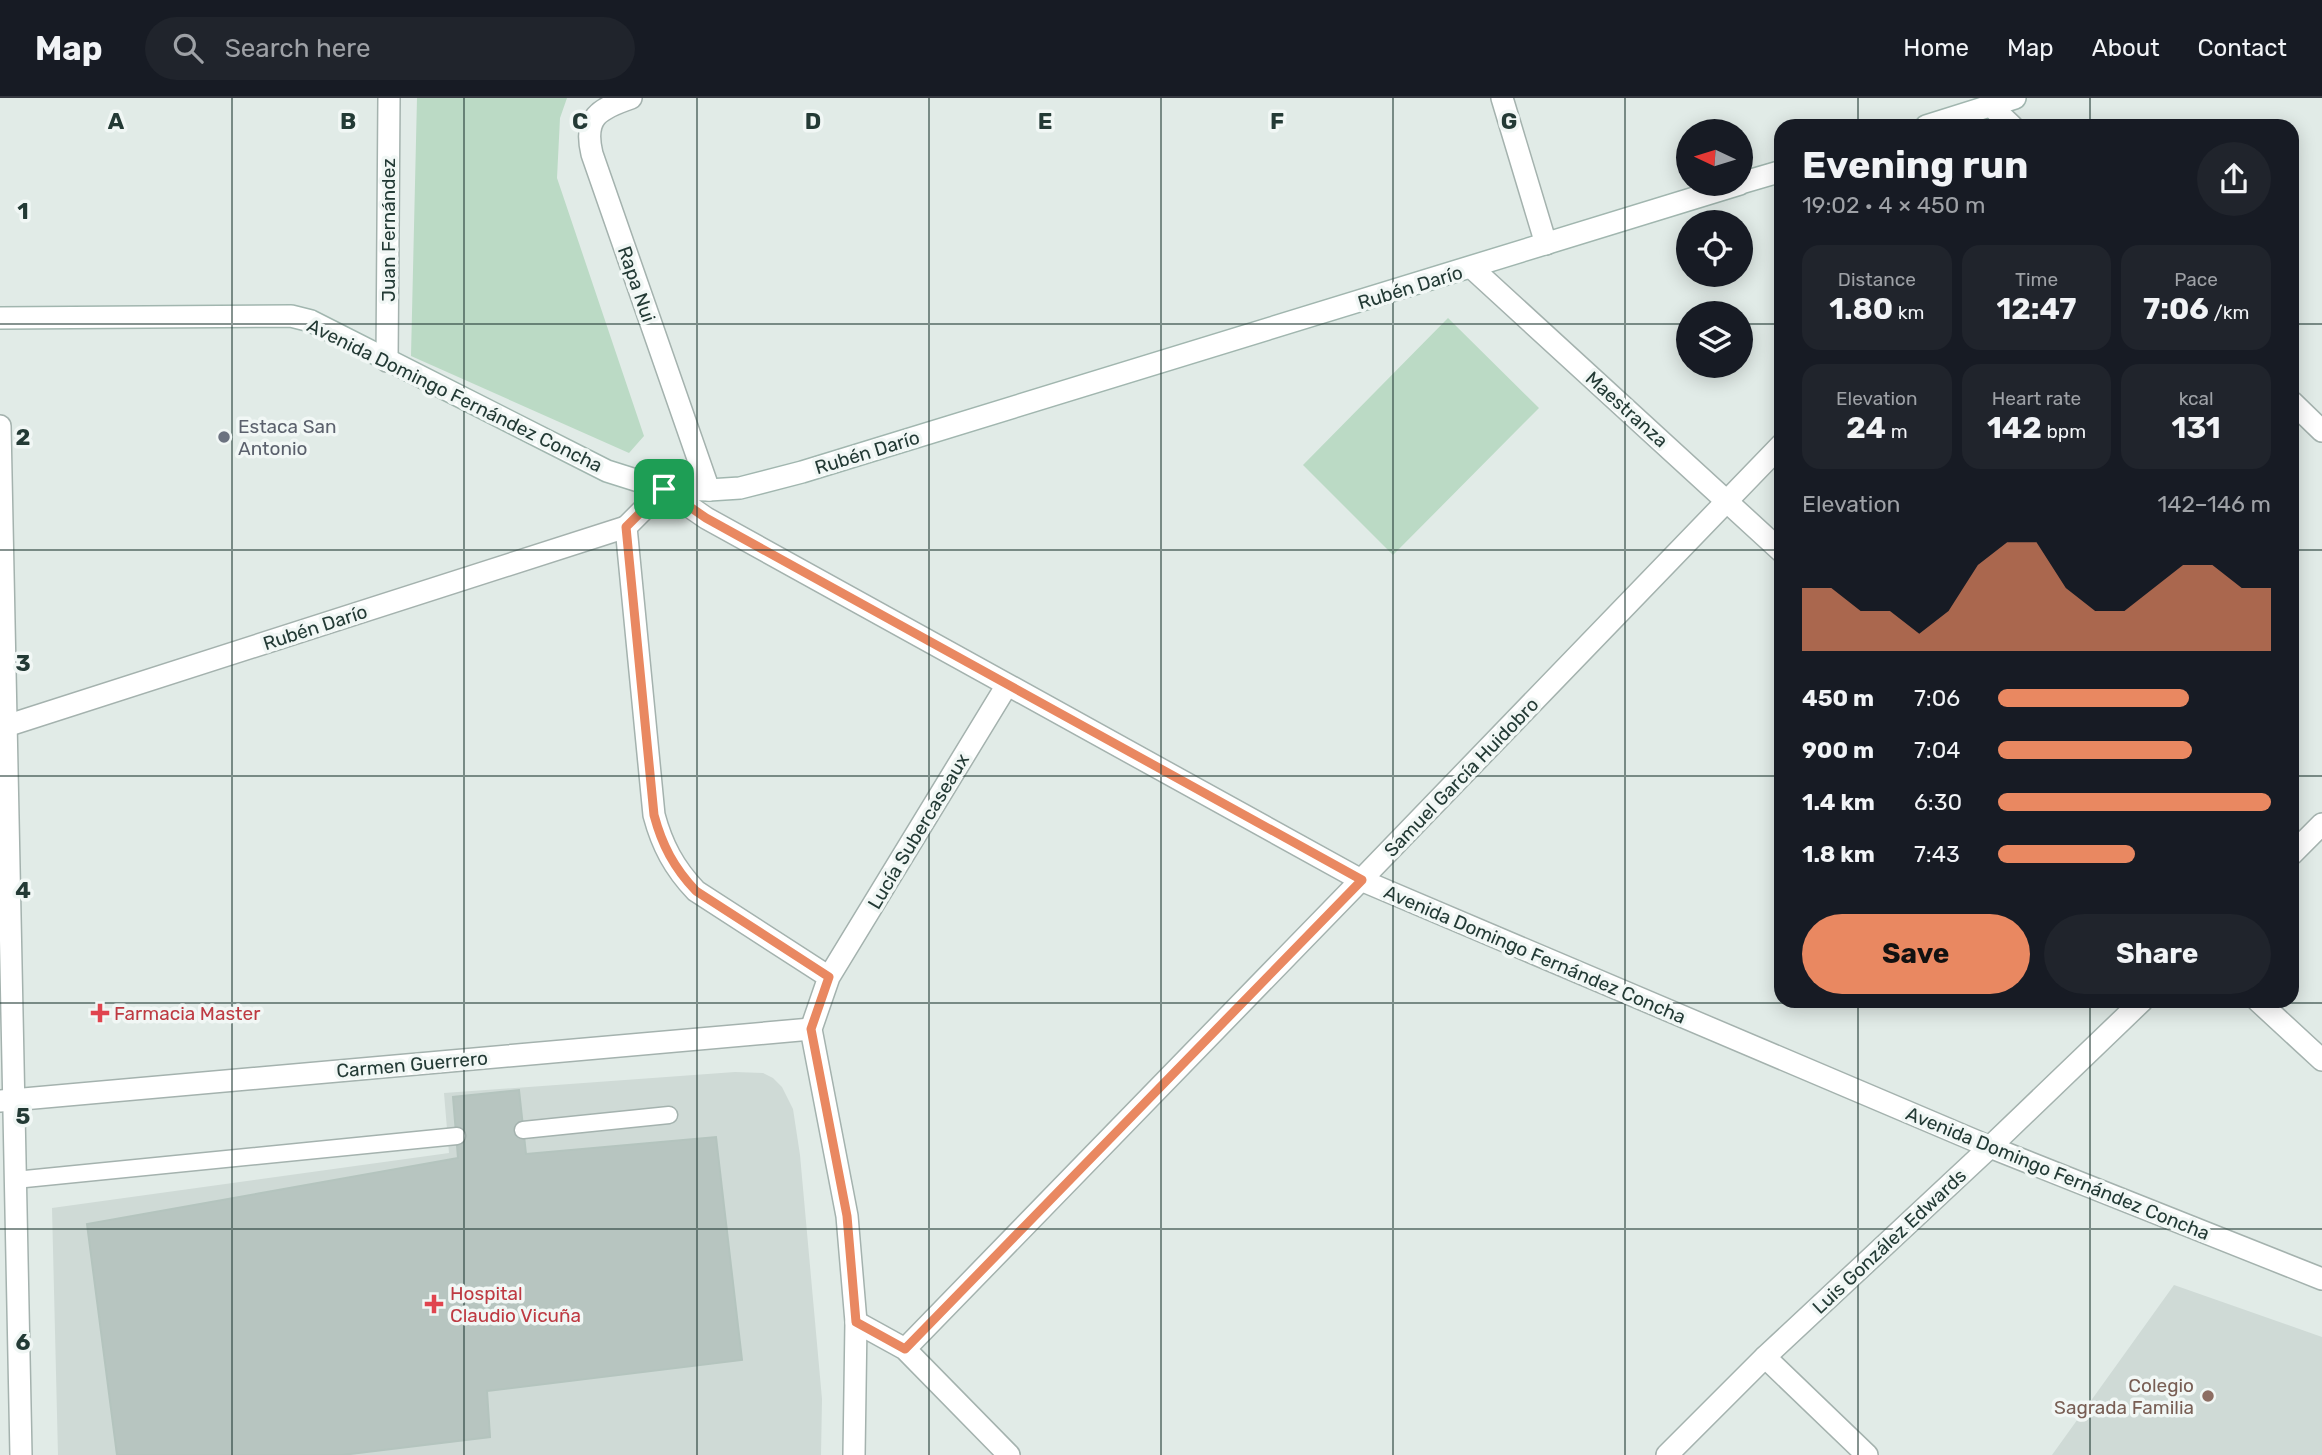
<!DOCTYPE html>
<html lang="en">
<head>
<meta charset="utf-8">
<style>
  :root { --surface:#171b24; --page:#20242c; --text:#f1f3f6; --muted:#9ea1a6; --line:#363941; --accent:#e98861 }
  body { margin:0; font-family:Rubik,sans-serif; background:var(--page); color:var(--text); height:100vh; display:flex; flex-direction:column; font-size:26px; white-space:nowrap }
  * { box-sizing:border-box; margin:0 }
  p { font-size:23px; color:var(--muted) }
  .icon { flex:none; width:38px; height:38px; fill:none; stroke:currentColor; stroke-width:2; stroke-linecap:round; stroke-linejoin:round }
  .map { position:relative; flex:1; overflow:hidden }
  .details { position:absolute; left:1774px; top:21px; width:525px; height:889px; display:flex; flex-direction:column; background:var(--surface); border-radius:21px; box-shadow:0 4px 18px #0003 }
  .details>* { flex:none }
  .needle { width:46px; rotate:274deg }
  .controls { position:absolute; left:1676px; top:21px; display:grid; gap:14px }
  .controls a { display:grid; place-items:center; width:77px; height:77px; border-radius:50%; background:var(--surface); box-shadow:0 4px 18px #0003; font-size:35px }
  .pin { position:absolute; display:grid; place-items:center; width:60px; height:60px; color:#fff; margin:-30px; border-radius:14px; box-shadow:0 4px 10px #0006 }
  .round { display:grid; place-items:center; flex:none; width:74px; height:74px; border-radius:37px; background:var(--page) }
  .overview { display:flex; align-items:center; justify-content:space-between; height:119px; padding:0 28px }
  h1 { font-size:38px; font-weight:700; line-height:52px }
  .figures { display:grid; grid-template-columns:repeat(3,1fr); gap:10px; height:119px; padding:7px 28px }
  .figures div { display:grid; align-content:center; border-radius:18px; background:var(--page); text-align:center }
  .figures b { font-size:30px; font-weight:700 }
  .figures small { font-size:19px; font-weight:400 }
  .figures p { font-size:19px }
  .chart { height:196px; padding:14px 28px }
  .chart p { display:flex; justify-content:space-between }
  .chart svg { width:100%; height:126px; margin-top:7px; fill:var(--accent); opacity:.7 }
  .cta { display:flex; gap:14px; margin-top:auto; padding:14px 28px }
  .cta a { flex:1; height:80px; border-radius:42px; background:var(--accent); color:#111; font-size:28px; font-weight:700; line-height:80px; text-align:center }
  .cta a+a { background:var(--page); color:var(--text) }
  ul { padding:0 28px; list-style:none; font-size:23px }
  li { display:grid; grid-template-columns:112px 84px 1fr; align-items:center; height:52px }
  li i { height:18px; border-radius:9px; background:var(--accent) }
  header { display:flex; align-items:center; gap:42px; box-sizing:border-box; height:98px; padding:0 35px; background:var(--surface); border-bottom:2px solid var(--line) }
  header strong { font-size:33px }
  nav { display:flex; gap:38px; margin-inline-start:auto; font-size:24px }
  .search { width:490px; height:63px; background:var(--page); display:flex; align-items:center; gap:18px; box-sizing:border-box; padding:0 24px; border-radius:38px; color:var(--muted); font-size:26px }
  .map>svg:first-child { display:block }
  .built { fill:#cfdad6 }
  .green { fill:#bbdac5 }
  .building { fill:#b7c5c0; stroke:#b4c4be; stroke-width:2 }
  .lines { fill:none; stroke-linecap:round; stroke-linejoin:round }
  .service-casing { stroke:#a4b2ae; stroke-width:19 }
  .minor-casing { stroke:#a4b2ae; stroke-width:24 }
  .tertiary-casing { stroke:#a4b2ae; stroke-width:24 }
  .secondary-casing { stroke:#a1b6af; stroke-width:24 }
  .service { stroke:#fff; stroke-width:16 }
  .minor { stroke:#fff; stroke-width:21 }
  .tertiary { stroke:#fff; stroke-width:21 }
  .secondary { stroke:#fff; stroke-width:21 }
  .route-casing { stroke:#fff; stroke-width:14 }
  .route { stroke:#e98861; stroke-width:9 }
  .grid { fill:none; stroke:#233a35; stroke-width:2; stroke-opacity:0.55 }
  .worship-dot { fill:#6b7280; stroke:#f1f7f5; stroke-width:2.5 }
  .health-dot { fill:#e0444e; stroke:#f1f7f5; stroke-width:2.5 }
  .education-dot { fill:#8d6e63; stroke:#f1f7f5; stroke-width:2.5 }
  .labels { text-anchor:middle; stroke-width:7; stroke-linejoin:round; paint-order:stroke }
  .street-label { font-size:19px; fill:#233a35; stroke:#f1f7f5 }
  .worship-label { font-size:19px; fill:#5b616d; stroke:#f1f7f5; text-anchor:start }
  .health-label { font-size:19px; fill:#be3a42; stroke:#f1f7f5; text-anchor:start }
  .education-label { font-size:19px; fill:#785e54; stroke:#f1f7f5; text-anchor:end }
  .grid-label { font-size:23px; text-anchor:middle; font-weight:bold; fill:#233a35; stroke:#f1f7f5; stroke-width:7; stroke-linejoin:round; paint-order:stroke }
</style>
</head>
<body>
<header>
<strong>Map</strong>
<div class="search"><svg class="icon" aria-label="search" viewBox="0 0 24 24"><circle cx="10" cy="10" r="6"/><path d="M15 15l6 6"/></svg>Search here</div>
<nav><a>Home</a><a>Map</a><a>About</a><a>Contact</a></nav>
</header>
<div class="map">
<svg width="2322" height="1357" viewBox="0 0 2322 1357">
  <rect width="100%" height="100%" fill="#e1ebe7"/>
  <path class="built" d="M735 974 763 975 773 980 782 989 793 1011 800 1057 822 1301 821 1357H58L52 1110 449 1055 444 995Z
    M2174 1187 2322 1239V1357H2052Z"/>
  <path class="green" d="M417 0H567L560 20 557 80 644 338 629 355 411 258Z
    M1448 220 1539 310 1393 457 1303 367Z"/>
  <path class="building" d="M519 992 526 1056 716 1039 742 1262 487 1293 490 1339 342 1357H117L87 1126 458 1060 453 999Z"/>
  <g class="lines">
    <defs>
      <path id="service" d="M523 1032 669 1017
        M15 1082 457 1038"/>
      <path id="minor" d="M631 0C599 11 583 19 592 56L709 392
        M1502 0 1546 146
        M1991 8 2012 28
        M387 263 389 0
        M2292 304 2322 333
        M6 628 626 429
        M0 1003 811 931
        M856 1224 905 1251 1009 1357
        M905 1251 1361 782 1782 346
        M1765 1259 1867 1357"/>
      <path id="tertiary" d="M1472 170 1782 454
        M0 328 21 1357
        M2292 756 2322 726
        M829 879 696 793C674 770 662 747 654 717L626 429 664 391 706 420 1361 782 1990 1049 2322 1181
        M2258 903 2322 962
        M854 1357 856 1224 847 1118 811 931 829 879 1007 587
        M1667 1357 1765 1259 1990 1049 2142 903"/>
      <path id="secondary" d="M1926 28 2015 0
        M1741 85 1782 73
        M0 220 291 218 311 223 607 373 664 391 709 392 740 390 802 374 1740 86"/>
    </defs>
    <use href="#service" class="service-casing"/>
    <use href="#minor" class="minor-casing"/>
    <use href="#tertiary" class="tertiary-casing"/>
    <use href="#secondary" class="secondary-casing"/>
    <use href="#service" class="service"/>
    <use href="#minor" class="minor"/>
    <use href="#tertiary" class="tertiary"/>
    <use href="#secondary" class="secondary"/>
  </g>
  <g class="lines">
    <defs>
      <path id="route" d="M664 391 706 420 1362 782 905 1251 856 1224 847 1118 811 931 829 879 696 793C674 770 662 747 654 717L626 429Z"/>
    </defs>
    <use href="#route" class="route-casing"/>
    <use href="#route" class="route"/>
  </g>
  <path class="grid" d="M232 0V1357M464 0V1357M697 0V1357M929 0V1357M1161 0V1357M1393 0V1357M1625 0V1357M1858 0V28M2090 0V28M0 226H1689M1741 226H1782M2292 226H2322M0 452H1782M2292 452H2322M0 678H1782M2292 678H2322M1858 903V1357M2090 903V1357M0 905H2322M0 1131H2322"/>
  <circle class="worship-dot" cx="224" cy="339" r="7"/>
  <g class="health-dot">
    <path d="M96.5 904.5h7v7h7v7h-7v7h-7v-7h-7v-7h7z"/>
    <path d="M430.5 1195.5h7v7h7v7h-7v7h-7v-7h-7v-7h7z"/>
  </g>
  <circle class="education-dot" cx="2208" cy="1298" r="7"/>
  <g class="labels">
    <g class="street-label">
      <text transform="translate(388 132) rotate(-90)" y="7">Juan Fernández</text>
      <text transform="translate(637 186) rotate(71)" y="7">Rapa Nui</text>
      <text transform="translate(1410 189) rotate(-17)" y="7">Rubén Darío</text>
      <text transform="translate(455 297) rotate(26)" y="7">Avenida Domingo Fernández Concha</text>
      <text transform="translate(1627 311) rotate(42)" y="7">Maestranza</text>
      <text transform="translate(867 354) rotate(-17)" y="7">Rubén Darío</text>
      <text transform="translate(315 529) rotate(-18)" y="7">Rubén Darío</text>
      <text transform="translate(1461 679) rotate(-46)" y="7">Samuel García Huidobro</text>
      <text transform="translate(918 733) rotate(-59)" y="7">Lucía Subercaseaux</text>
      <text transform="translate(1535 856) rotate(23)" y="7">Avenida Domingo Fernández Concha</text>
      <text transform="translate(412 966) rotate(-5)" y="7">Carmen Guerrero</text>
      <text transform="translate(2058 1075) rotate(22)" y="7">Avenida Domingo Fernández Concha</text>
      <text transform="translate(1889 1143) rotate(-43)" y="7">Luis González Edwards</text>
    </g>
    <g class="worship-label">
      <text x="238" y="335">Estaca San<tspan x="238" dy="22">Antonio</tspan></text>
    </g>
    <g class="health-label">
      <text x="114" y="922">Farmacia Master</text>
      <text x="450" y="1202">Hospital<tspan x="450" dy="22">Claudio Vicuña</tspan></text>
    </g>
    <g class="education-label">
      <text x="2194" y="1294">Colegio<tspan x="2194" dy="22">Sagrada Familia</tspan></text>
    </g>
  </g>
  <g class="grid-label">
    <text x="116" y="31">A</text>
    <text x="348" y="31">B</text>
    <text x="580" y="31">C</text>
    <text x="813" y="31">D</text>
    <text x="1045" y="31">E</text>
    <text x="1277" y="31">F</text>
    <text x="1509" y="31">G</text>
    <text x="23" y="121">1</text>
    <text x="23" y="347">2</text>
    <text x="23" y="573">3</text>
    <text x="23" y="800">4</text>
    <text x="23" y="1026">5</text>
    <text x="23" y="1252">6</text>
  </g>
</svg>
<div class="controls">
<a><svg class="needle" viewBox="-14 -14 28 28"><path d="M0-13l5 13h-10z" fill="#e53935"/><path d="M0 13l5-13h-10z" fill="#9ea1a6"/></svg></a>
<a><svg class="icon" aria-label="locate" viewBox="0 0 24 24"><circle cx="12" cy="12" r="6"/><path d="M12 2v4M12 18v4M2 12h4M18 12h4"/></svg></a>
<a><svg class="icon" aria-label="layers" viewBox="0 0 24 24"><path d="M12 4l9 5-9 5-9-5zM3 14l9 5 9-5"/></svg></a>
</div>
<div class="pin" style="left:664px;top:391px;background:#1e9e55"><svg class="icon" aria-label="arrive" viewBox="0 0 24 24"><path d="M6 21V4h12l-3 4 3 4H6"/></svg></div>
<section class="details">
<div class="overview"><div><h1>Evening run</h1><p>19:02 · 4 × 450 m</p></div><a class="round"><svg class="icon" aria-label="share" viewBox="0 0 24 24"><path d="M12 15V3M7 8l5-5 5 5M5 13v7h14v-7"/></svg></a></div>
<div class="figures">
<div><p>Distance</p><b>1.80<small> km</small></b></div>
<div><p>Time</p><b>12:47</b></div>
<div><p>Pace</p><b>7:06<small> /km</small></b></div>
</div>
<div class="figures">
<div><p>Elevation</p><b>24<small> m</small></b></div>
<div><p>Heart rate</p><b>142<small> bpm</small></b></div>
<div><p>kcal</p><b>131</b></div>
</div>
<div class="chart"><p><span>Elevation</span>142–146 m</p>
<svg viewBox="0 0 160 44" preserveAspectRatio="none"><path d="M0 44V22L10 22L20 30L30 30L40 38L50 30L60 14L70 6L80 6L90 22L100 30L110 30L120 22L130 14L140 14L150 22L160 22V44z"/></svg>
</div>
<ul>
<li><b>450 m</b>7:06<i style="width:70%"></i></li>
<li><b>900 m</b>7:04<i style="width:71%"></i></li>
<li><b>1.4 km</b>6:30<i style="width:100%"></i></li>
<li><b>1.8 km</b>7:43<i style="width:50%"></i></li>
</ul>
<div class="cta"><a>Save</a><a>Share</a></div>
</section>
</div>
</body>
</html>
